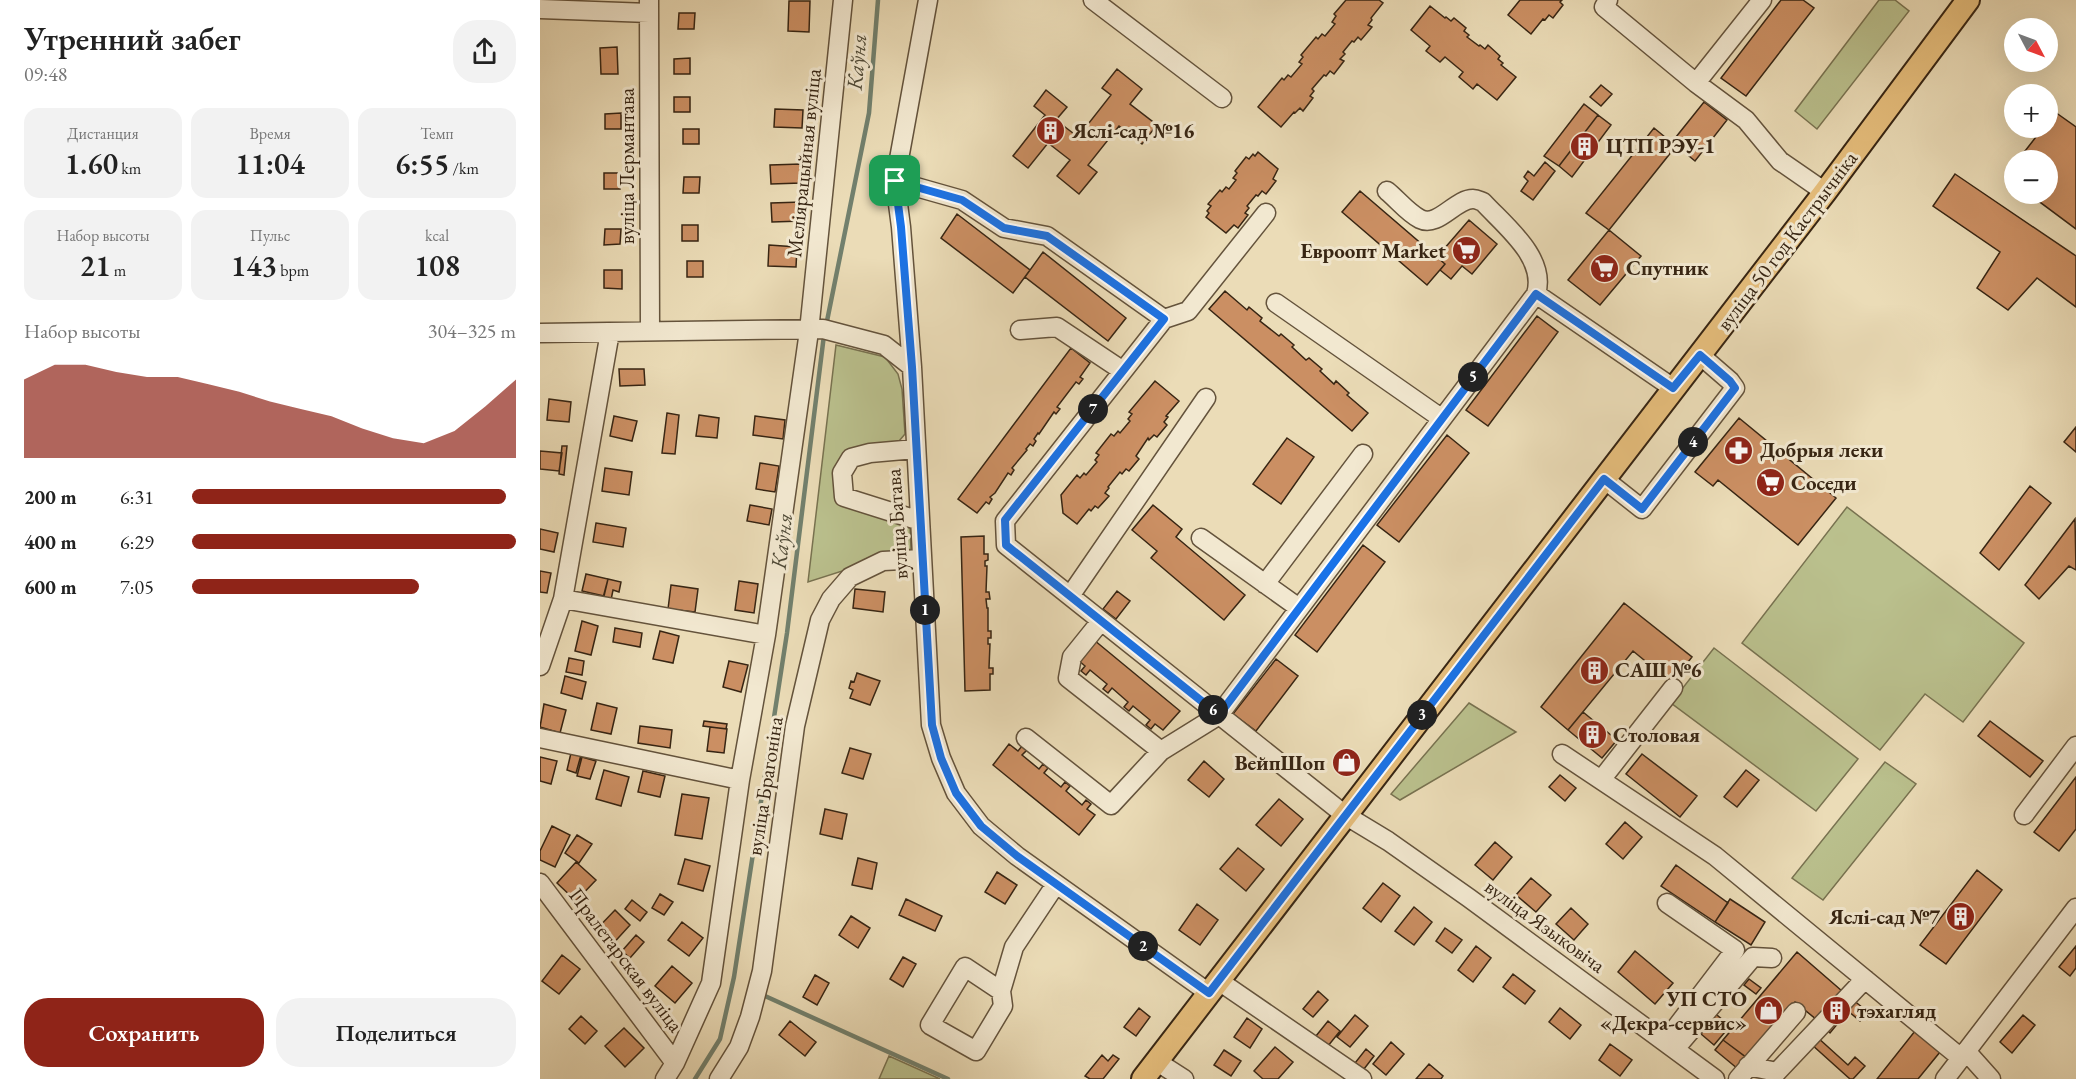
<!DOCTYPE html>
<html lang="ru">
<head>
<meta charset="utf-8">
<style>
  :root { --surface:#fff; --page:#f2f2f2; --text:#222; --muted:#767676; --accent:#8f2418 }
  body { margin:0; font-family:"EB Garamond",serif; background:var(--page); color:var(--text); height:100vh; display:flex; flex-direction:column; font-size:22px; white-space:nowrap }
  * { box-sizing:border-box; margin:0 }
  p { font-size:20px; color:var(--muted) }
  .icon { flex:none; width:33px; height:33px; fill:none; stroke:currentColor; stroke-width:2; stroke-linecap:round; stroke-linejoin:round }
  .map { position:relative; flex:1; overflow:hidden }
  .sheet { display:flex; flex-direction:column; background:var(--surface); width:540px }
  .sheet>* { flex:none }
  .needle { width:39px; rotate:131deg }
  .tools { position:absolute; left:1464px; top:18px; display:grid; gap:12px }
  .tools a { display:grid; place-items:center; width:54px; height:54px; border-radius:50%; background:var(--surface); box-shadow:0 6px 24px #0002; font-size:30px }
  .pin { position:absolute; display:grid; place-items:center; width:51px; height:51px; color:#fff; margin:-26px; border-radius:12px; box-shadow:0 3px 9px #0006 }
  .km { position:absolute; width:30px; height:30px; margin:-15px; border-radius:50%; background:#222; color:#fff; font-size:16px; line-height:30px; text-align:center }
  .round { display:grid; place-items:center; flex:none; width:63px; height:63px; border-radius:24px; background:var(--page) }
  .overview { display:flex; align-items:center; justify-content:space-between; height:102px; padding:0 24px }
  h1 { font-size:33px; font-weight:600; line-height:45px }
  .figures { display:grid; grid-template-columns:repeat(3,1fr); gap:9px; height:102px; padding:6px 24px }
  .figures div { display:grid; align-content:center; border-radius:15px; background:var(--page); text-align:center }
  .figures b { font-size:30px; font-weight:600 }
  .figures small { font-size:16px; font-weight:400 }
  .figures p { font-size:16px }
  .chart { height:168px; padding:12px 24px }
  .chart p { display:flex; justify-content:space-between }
  .chart svg { width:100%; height:108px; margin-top:6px; fill:var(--accent); opacity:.7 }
  .action { display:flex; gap:12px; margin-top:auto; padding:12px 24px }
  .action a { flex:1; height:69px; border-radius:24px; background:var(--accent); color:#fff; font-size:24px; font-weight:600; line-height:69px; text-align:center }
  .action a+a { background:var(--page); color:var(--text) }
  ul { padding:0 24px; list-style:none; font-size:20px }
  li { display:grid; grid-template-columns:96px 72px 1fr; align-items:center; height:45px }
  li i { height:15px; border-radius:8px; background:var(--accent) }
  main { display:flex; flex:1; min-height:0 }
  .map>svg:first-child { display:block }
  .green { fill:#bac08d; stroke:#787250; stroke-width:1.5 }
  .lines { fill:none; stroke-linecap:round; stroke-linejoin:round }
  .stream { stroke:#72806d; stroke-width:4.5 }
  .building { fill:#cb8f63; stroke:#372513; stroke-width:1.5 }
  .minor-casing { stroke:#64533c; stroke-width:21 }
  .major-casing { stroke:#372513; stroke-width:26 }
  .minor { stroke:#f2e8d0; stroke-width:18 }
  .major { stroke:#e6be7c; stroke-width:22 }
  .route-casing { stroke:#fff; stroke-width:12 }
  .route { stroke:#1a73e8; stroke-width:8 }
  .labels { text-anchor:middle; stroke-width:6; stroke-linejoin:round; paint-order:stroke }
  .poi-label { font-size:21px; font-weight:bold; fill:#372513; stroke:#f2e8d0; text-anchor:start }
  .street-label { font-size:21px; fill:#372513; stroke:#f2e8d0 }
  .water-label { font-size:22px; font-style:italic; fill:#504b38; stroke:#f2e8d0 }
</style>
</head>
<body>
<main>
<section class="sheet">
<div class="overview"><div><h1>Утренний забег</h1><p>09:48</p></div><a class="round"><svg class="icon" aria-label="share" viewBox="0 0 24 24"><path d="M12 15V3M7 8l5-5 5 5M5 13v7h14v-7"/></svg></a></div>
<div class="figures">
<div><p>Дистанция</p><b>1.60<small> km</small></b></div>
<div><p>Время</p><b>11:04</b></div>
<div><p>Темп</p><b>6:55<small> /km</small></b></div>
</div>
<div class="figures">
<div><p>Набор высоты</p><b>21<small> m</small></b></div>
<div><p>Пульс</p><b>143<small> bpm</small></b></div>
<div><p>kcal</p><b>108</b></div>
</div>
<div class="chart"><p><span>Набор высоты</span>304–325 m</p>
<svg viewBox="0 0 160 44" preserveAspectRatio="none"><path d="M0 44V12L10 6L20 6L30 9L40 11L50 11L60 14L70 17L80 21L90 24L100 27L110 32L120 36L130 38L140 33L150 23L160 12V44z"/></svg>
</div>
<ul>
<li><b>200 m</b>6:31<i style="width:97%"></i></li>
<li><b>400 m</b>6:29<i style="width:100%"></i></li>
<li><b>600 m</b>7:05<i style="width:70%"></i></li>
</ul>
<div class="action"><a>Сохранить</a><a>Поделиться</a></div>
</section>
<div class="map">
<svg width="1536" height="1079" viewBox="0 0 1536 1079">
  <rect width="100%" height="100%" fill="#ebdcb7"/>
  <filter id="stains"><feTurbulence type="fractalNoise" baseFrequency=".00333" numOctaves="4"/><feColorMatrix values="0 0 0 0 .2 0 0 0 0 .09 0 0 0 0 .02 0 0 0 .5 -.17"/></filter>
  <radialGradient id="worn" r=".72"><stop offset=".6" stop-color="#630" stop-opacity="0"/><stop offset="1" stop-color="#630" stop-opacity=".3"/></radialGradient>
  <path class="green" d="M1339 0H1355L1369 11 1277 129 1255 111Z
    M296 345 345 357 358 374 362 389 365 434 359 441 301 459 300 500 370 528 371 549 268 582Z
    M1307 507 1484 643 1423 722 1385 694 1340 750 1202 643Z
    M1174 648 1318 759 1276 811 1131 703Z
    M929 703 976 732 860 800 851 794Z
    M1345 762 1376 784 1283 900 1252 878Z
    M349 1056 400 1079H339Z"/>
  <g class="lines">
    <path class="stream" d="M286 326 329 113 338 0
      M225 996 408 1079
      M155 1079 180 1039 194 977 247 633 284 335"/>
  </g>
  <path class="building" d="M806 0H839L843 3 831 18 832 20 828 25 832 27 821 40 818 37 814 42 812 41 803 52 805 54 800 59 804 61 794 74 790 71 786 76 784 75 772 89 774 91 770 96 773 98 763 111 760 108 755 113 754 112 741 127 718 107 742 78 744 80 748 75 751 77 762 64 759 62 763 57 761 55 776 37 778 39 782 34 785 36 795 24 792 22 796 16 794 14Z
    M980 0H1022L1020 2 1023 5 1013 18 1009 15 1005 20 1003 19 991 34 968 15Z
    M1241 0H1263L1274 8 1206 96 1181 78Z
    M249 1H270L269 32 248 31Z
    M890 6 905 18 906 17 911 21 914 18 926 28 924 31 929 35 927 37 939 46 940 45 945 49 948 45 960 56 958 59 963 63 961 65 976 77 957 100 937 84 933 89 919 77 923 72 905 57 900 62 886 51 890 46 871 30Z
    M139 13H155L154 29H138Z
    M77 47 78 74H61L60 48Z
    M150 58V74H134V59Z
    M577 69 602 89 590 104 617 125 602 144 579 126 548 165 557 172 539 194 517 176 530 160 508 143 488 168 473 156 505 115 494 106 506 90 527 107 516 120 538 137 571 95 562 88Z
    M1061 85 1072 94 1061 106 1050 97Z
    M134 97H150V112H134Z
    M1164 102 1187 120 1155 161 1132 142Z
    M1044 104 1058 115 1019 166 1004 156Z
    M235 109 263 110 262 128 234 127Z
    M1515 112 1536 127V229L1489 194H1508V160H1478L1503 128H1508V122Z
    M81 113V129H65V114Z
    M1058 115 1071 125 1032 177 1019 166Z
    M1114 128 1136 146 1069 230 1046 213Z
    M143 129H159V144H143Z
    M718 152 738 169 733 179 736 181 726 194 722 191 718 196 716 195 707 206 709 208 705 213 708 215 698 228 694 225 686 233 666 217 669 213 667 211 671 206 668 204 680 190 682 192 686 187 689 189 696 180 693 178 697 173 695 171 706 157 709 159 713 154 715 156Z
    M1005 162 1015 171 993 200 981 191 988 181 984 177 988 171 994 176Z
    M261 164V183L231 184 230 165Z
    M64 173H80V189H64Z
    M1415 174 1536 256V307L1497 278 1468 310 1437 288 1460 252 1393 206Z
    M144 177H160L159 193H143Z
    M820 191 905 264 887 285 802 212Z
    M262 202V221L232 222 231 203Z
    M417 214 490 270 473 293 401 238Z
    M929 220 957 244 932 274 922 266 911 279 900 270 905 264 897 257Z
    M142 225H158V241H142Z
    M65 229H81L80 244 64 245Z
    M1069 230 1101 256 1060 305 1028 280Z
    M229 245 257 247 256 267 228 266Z
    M503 252 586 318 568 341 485 277Z
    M147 261H163V277H147Z
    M64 270H82V289L64 288Z
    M685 291 707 310 709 307 722 318 720 321 739 336 741 334 754 345 752 347 766 360 769 358 782 369 780 371 794 384 796 381 809 393 807 395 828 413 812 431 669 309Z
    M997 316 1018 332 948 426 926 410Z
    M531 348 550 363 540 377 543 379 539 384 536 382 517 407 520 409 516 414 514 412 499 434 498 433 494 439 496 441 493 446 490 444 486 449 487 450 472 468 474 470 471 475 468 473 455 493 450 497 452 499 449 504 446 502 437 513 418 499Z
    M79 369H104L105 385 80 386Z
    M615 381 639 401 626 416 628 417 624 422 627 425 617 437 614 435 609 440 608 438 596 456 599 459 589 471 586 469 582 474 580 472 568 487 569 488 565 493 569 496 558 508 555 506 551 511 549 509 537 524 523 513 521 495 537 475 540 478 544 473 546 475 557 462 555 460 559 455 556 453 571 434 574 436 578 431 580 433 590 421 588 419 592 414 589 412Z
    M9 399 31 402 29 422 7 420Z
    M127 413 139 415 135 454 122 453Z
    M159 415 179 418 177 438 156 436Z
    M74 416 97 421 92 441 70 436Z
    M215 416 245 420 243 439 213 435Z
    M1199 418 1296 498 1258 545 1178 480 1173 486 1155 472Z
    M1536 427V452L1524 442Z
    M907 435 929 453 859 542 837 525Z
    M747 438 774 457 741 504 713 484Z
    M22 446H27L24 475 19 474Z
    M0 451 22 453 19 471 0 469Z
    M220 463 239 466 235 492 216 489Z
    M65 468 92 472 89 495 62 491Z
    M1490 486 1511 503 1459 570 1440 553Z
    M210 505 232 509 229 525 207 521Z
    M613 505 642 529 636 537 705 595 684 620 611 558 617 551 592 530Z
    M1535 519 1536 570 1529 566 1499 599 1485 585Z
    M56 523 86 528 83 547 53 542Z
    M0 529 18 533 14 552 0 549Z
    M444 536V554H448V560L445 561V566H447L446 592H449L450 599H446L447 608H448V631H451V638H448V644H450L449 668H453V674H450V690L425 691 421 537Z
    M823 545 845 562 777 652 755 635Z
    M0 571 11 573 7 593 0 592Z
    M46 574 68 579 64 596 42 591Z
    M68 579 81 582 79 592 73 590 71 600 63 598Z
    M199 581 218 584 214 613 195 610Z
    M131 585 158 589 155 612 128 609Z
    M315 589 345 592 343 612 313 608Z
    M577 591 590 601 576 619 563 609Z
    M1084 603 1152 657 1132 683 1093 651 1028 730 1001 707Z
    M42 621 58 626 51 655 35 651Z
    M75 628 102 633 100 647 73 642Z
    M120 631 139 636 133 663 113 659Z
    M554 640 640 711 623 730 615 724 611 729 606 725 610 720 593 706 589 711 584 707 588 702 572 688 568 693 563 689 567 684 550 670 546 675 541 671 545 666 538 660Z
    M29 658 44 661 42 675 26 672Z
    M736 659 758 676 716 731 693 714Z
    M189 661 208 665 201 692 183 687Z
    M317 673 340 681 330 705 310 698 313 690 309 688 311 681 314 682Z
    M25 676 46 682 42 699 21 693Z
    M57 703 77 708 71 734 51 730Z
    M4 704 26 710 20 733 0 727Z
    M1043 712 1077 740 1062 758 1028 730Z
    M164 721 187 724 186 729 163 726Z
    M1450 721 1503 761 1490 777 1438 736Z
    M100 726 132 730 130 748 98 743Z
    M170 727 187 729 184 753 167 751Z
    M469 744 478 751 482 746 487 750 482 755 499 769 503 764 508 768 504 773 521 787 525 782 530 786 526 791 542 805 546 800 551 804 547 809 555 815 539 835 453 765Z
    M310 748 331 754 323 779 302 773Z
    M31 753 41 755 36 773 27 770Z
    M1102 754 1157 796 1140 817 1086 774Z
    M804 756 813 764 808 770 799 762Z
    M0 757 17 761 11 784 0 781Z
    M42 757 56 761 50 779 37 776Z
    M664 761 684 779 669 797 648 780Z
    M64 770 89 777 81 806 56 799Z
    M1206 770 1219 780 1197 807 1184 797Z
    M103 771 125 776 120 797 98 792Z
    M1020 775 1036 788 1025 801 1009 787Z
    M1536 777V829L1519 851 1494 832Z
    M142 794 169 798 162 839 135 835Z
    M739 799 763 819 741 846 716 825Z
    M285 809 307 814 302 839 280 834Z
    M1085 822 1102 837 1083 859 1066 844Z
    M12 826 30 835 15 867 0 860V851Z
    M37 835 52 844 39 863 25 853Z
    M955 842 972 857 953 880 935 865Z
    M698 848 724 869 706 891 680 869Z
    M318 858 337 863 332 889 312 885Z
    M145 859 170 866 163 891 138 884Z
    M36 862 56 880 36 901 17 883Z
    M1136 865 1188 903 1175 922 1121 886Z
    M1437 870 1462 890 1406 964 1380 945Z
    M457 872 477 885 465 904 445 892Z
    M991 878 1011 895 996 912 976 895Z
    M843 883 860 896 841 922 823 908Z
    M120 894 133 902 124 915 112 908Z
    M366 899 402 916 395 931 359 915Z
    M1190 899 1225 922 1211 945 1175 922Z
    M92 900 107 912 100 921 85 909Z
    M657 904 678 920 660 945 639 930Z
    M874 907 892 922 874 945 855 931Z
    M1031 908 1048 924 1034 940 1016 924Z
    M75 910 90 925 70 947 54 932Z
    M311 916 330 928 318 948 299 935Z
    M142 922 163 938 149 956 128 940Z
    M905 928 922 940 912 953 896 941Z
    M96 935 104 942 90 958 82 951Z
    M936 946 951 958 933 982 918 970Z
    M1536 946V968L1530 976 1519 967Z
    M1095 951 1133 983 1115 1004 1078 972Z
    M1257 952 1302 991 1277 1020 1255 1002 1207 1058 1183 1040Z
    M22 955 40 969 19 994 2 981Z
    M363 957 376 964 363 987 350 979Z
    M132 966 152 983 135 1003 115 986Z
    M973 974 995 991 985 1004 963 987Z
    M275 975 289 983 277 1005 263 997Z
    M1209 979 1221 988 1216 994 1204 985Z
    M778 991 788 1000 773 1017 763 1009Z
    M1302 991 1328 1012 1320 1021 1308 1011 1290 1033 1277 1020Z
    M599 1008 610 1017 596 1036 584 1027Z
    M1020 1008 1041 1025 1030 1039 1009 1022Z
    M1171 1010 1190 1026 1174 1045 1161 1034 1168 1025 1163 1021Z
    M815 1015 828 1026 810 1047 797 1037Z
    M1483 1015 1495 1025 1472 1053 1460 1042Z
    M41 1016 57 1031 45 1044 29 1029Z
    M707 1018 722 1029 710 1048 694 1037Z
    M250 1021 276 1042 265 1056 239 1035Z
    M788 1021 800 1031 788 1046 776 1036Z
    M84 1028 104 1048 85 1067 65 1046Z
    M1375 1031 1400 1052 1378 1079H1337Z
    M1277 1037 1308 1065 1315 1057 1325 1066 1313 1079H1310L1271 1044Z
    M1183 1040 1207 1058 1198 1069 1175 1050Z
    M851 1042 864 1054 846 1075 833 1064Z
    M1070 1044 1092 1060 1080 1076 1059 1060Z
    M735 1047 753 1062 738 1079H723L714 1071Z
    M826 1049 834 1056 824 1069 815 1063Z
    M684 1050 701 1061 691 1076 674 1065Z
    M562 1055 568 1061 573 1055 579 1059 563 1079H550L545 1076Z
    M889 1064 903 1076 901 1079H876Z"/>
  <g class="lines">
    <defs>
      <path id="minor" d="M109 0 110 331
        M388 0 355 181 361 227 372 367 391 725 401 758 416 793 441 826 477 856 669 993
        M553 0 682 98
        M1068 0 1064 7 1156 83 1206 120 1240 161 1285 192
        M0 9 109 13
        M1156 83 1222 0
        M355 181 422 200 464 228 507 236 624 319 465 521 466 545 805 815 848 841 929 898 1175 1079
        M996 294 1133 388
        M736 303 901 418
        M624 319 648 311 726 213
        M480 330 517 327 583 371
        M0 333 283 329 344 345 372 367
        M375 449 330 453 311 458 302 473 304 497 380 521
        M1064 479 1102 509 1195 388 1190 381 1160 355
        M661 538 759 608
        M725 584 823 454
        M530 596 666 398
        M23 599 226 635
        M561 621 532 657 528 678 621 751
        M0 666 23 599 70 332
        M0 738 200 780
        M486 738 571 805 621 751 679 715 996 294C1007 258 965 226 943 202 940 201 937 199 933 199 915 199 898 228 880 219 868 213 857 199 847 191
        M1022 754 1175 856 1421 1058
        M1061 780 1133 688
        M1484 815 1536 746
        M0 883 135 1063
        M679 981 822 1079
        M461 991 425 967 390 1025 436 1051 463 1006 461 991 474 947 516 884
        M1125 1042 1195 950 1127 903
        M1135 1049 1213 957 1232 958
        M1426 1051 1451 1079
        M616 1061 644 1079
        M1208 1066 1237 1072 1325 979
        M125 1079 135 1063 171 983 200 780 226 635 269 331 303 0
        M179 1079 199 1047 210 1017 222 971 255 726 280 620 291 599 310 577 343 561 382 559
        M1198 1079 1256 1012
        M1405 1079 1536 908"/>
      <path id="major" d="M603 1079 1285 192 1428 0"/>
    </defs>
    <use href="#minor" class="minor-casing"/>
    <use href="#major" class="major-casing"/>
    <use href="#minor" class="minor"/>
    <use href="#major" class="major"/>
  </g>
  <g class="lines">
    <defs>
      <path id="route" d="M355 181 422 200 464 228 507 236 624 319 465 520 466 545 679 715 996 294 1133 388 1160 355 1190 381 1195 388 1102 509 1064 479 669 993 477 856 441 826 416 793 401 758 392 725 372 367 361 227Z"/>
    </defs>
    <use href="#route" class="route-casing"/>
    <use href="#route" class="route"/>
  </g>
  <defs>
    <symbol id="building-disc" viewBox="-11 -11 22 22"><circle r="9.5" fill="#8f2418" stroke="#f2e8d0"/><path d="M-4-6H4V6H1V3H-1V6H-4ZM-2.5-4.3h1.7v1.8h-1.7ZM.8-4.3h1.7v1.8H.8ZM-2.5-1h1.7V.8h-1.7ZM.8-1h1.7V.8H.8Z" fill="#fff"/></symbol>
    <symbol id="supermarket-disc" viewBox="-11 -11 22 22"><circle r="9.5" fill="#8f2418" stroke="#f2e8d0"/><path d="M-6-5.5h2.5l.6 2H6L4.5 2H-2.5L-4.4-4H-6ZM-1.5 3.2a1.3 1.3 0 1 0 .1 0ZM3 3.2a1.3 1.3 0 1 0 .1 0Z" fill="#fff"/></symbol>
    <symbol id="pharmacy-disc" viewBox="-11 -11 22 22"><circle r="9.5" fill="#8f2418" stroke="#f2e8d0"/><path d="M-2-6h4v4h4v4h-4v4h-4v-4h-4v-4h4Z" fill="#fff"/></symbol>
    <symbol id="shop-disc" viewBox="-11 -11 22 22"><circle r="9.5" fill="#8f2418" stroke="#f2e8d0"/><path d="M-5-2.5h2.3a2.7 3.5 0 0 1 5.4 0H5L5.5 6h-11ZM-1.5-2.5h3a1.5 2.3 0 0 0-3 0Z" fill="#fff"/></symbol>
  </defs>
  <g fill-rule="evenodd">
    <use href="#building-disc" x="494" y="114" width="33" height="33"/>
    <use href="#building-disc" x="1028" y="130" width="33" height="33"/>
    <use href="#supermarket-disc" x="910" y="234" width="33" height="33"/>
    <use href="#supermarket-disc" x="1048" y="252" width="33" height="33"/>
    <use href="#pharmacy-disc" x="1182" y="434" width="33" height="33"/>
    <use href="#supermarket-disc" x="1214" y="466" width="33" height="33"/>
    <use href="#building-disc" x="1038" y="654" width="33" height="33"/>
    <use href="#building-disc" x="1036" y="718" width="33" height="33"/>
    <use href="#shop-disc" x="790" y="746" width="33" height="33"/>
    <use href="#building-disc" x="1404" y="900" width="33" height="33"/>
    <use href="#shop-disc" x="1212" y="994" width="33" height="33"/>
    <use href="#building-disc" x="1280" y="994" width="33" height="33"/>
  </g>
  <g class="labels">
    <g class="poi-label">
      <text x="532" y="138">Яслі-сад №16</text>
      <text x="1066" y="153">ЦТП РЭУ-1</text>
      <text x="906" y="258" text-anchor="end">Евроопт Market</text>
      <text x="1086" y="275">Спутник</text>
      <text x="1220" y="457">Добрыя леки</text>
      <text x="1251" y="490">Соседи</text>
      <text x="1075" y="677">САШ №6</text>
      <text x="1073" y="742">Столовая</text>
      <text x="785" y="770" text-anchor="end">ВейпШоп</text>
      <text x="1400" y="924" text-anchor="end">Яслі-сад №7</text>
      <text x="1207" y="1006" text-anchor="end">УП СТО<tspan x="1207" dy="24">«Декра-сервис»</tspan></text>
      <text x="1317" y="1018">тэхагляд</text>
    </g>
    <g class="street-label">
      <text transform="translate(264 163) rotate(-84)" y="7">Меліярацыйная вуліца</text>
      <text transform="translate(87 166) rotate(-90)" y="7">вуліца Лермантава</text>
      <text transform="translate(1247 241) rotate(-53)" y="7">вуліца 50 год Кастрычніка</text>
      <text transform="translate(357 524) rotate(-94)" y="7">вуліца Батава</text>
      <text transform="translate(225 786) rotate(-81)" y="7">вуліца Брагоніна</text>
      <text transform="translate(1005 926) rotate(36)" y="7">вуліца Языковіча</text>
      <text transform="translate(86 960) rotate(53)" y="7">Пралетарская вуліца</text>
    </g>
    <g class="water-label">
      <text transform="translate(316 62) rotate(-85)" y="8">Каўня</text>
      <text transform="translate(241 541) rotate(-83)" y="8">Каўня</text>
    </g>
  </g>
  <rect width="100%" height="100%" filter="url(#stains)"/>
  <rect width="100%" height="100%" fill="url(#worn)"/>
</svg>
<div class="tools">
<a><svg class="needle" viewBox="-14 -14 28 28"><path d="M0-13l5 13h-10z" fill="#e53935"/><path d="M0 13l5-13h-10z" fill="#767676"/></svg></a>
<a>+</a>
<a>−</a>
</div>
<div class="pin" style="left:355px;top:181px;background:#1e9e55"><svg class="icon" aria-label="arrive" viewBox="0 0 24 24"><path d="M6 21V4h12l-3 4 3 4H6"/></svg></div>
<b class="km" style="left:385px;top:610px">1</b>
<b class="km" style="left:603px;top:946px">2</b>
<b class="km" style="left:882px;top:715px">3</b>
<b class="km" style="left:1153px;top:442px">4</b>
<b class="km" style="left:933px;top:377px">5</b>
<b class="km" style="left:673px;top:710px">6</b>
<b class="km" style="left:553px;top:409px">7</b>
</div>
</main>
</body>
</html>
